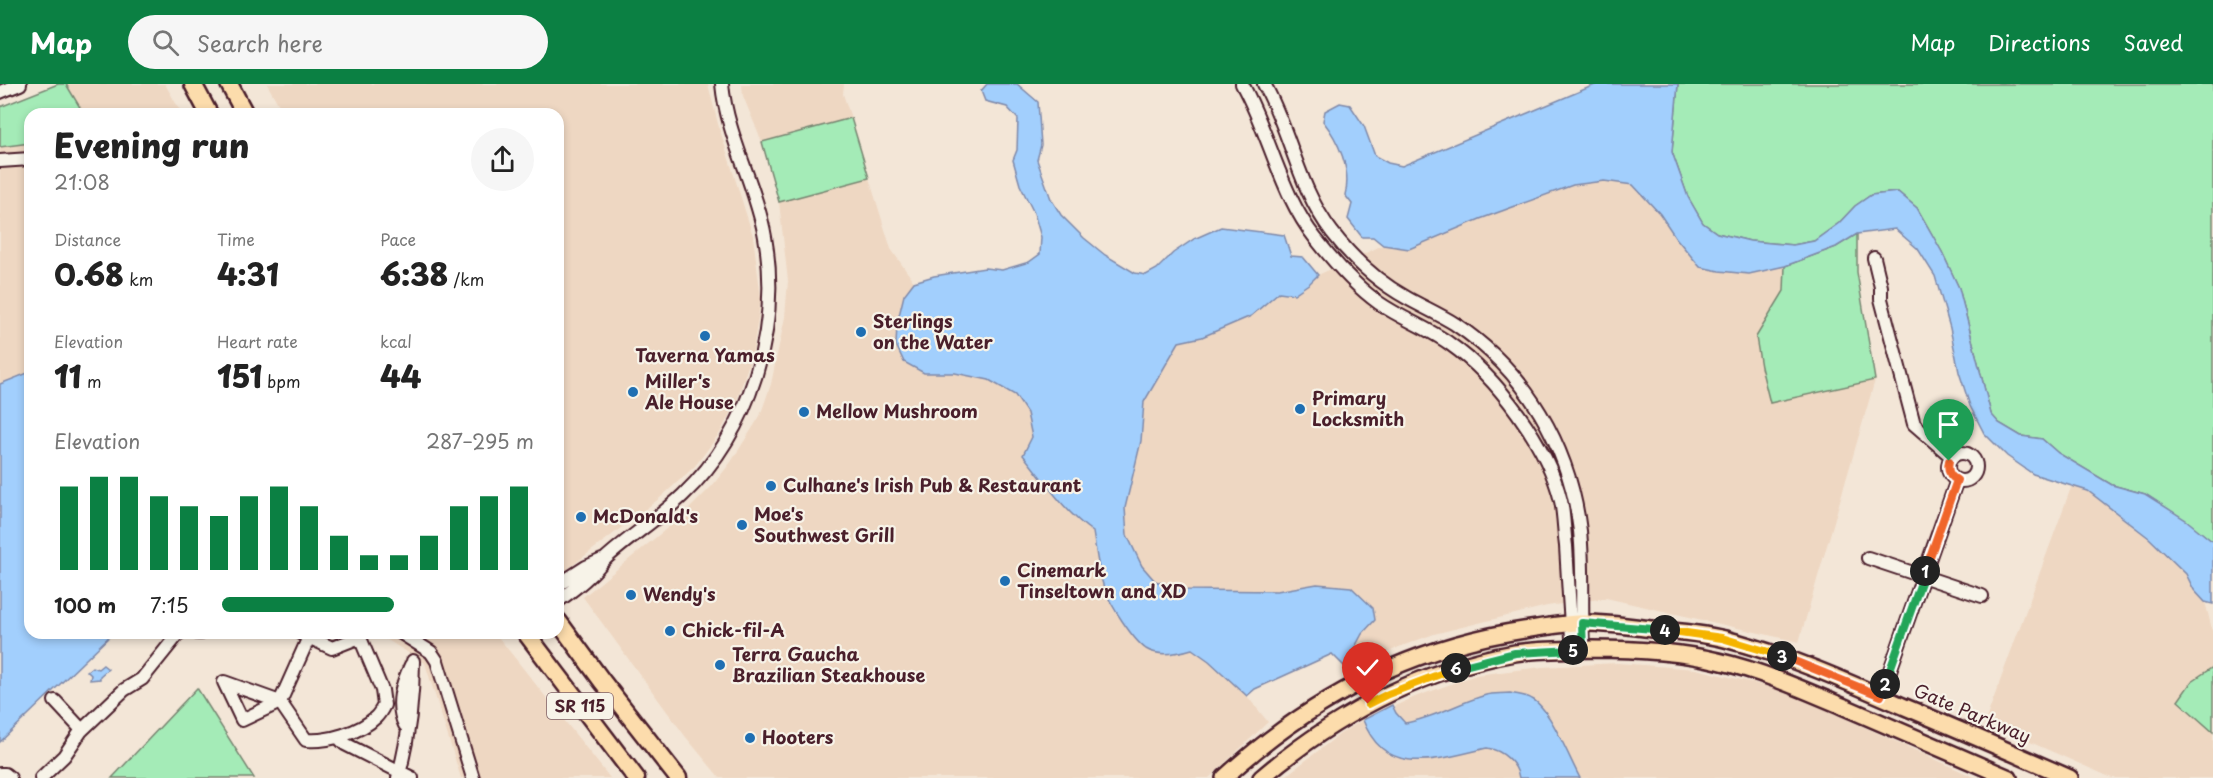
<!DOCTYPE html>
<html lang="en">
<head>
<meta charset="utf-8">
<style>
  :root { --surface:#fff; --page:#f6f6f6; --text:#222; --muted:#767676; --accent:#0b8043 }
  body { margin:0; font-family:"Playpen Sans",sans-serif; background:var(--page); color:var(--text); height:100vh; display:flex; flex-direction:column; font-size:22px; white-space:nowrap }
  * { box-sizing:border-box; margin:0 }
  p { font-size:20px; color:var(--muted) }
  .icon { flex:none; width:33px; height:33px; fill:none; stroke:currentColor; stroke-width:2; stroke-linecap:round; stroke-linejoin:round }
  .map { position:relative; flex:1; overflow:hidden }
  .drawer { position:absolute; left:24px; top:24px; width:540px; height:531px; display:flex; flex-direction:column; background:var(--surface); border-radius:18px; box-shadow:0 3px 9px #0003 }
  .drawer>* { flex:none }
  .pin { position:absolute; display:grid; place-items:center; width:51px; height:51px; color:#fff; margin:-62px -26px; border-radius:50% 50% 50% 0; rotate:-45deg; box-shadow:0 0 6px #0007 }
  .pin .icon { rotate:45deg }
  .km { position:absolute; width:30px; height:30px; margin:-15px; border-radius:50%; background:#222; color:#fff; font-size:16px; line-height:30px; text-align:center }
  .round { display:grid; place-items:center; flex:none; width:63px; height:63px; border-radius:32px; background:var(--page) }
  .summary { display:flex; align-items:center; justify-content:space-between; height:102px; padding:0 30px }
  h1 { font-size:33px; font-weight:800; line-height:45px }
  .metrics { display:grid; grid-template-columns:repeat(3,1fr); gap:9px; height:102px; padding:6px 30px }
  .metrics div { display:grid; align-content:center }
  .metrics b { font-size:30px; font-weight:800 }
  .metrics small { font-size:16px; font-weight:400 }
  .metrics p { font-size:16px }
  .chart { height:168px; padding:12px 30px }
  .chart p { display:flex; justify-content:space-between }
  .chart svg { width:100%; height:108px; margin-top:6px; stroke:var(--accent); stroke-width:6 }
  ul { padding:0 30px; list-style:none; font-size:20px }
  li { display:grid; grid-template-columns:96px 72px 1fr; align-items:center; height:45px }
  li i { height:15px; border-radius:8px; background:var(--accent) }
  header { display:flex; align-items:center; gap:36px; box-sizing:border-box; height:84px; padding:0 30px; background:var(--accent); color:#fff }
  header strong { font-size:28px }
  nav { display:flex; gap:33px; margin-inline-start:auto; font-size:21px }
  .search { width:420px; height:54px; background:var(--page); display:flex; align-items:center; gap:15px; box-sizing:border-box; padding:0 21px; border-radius:33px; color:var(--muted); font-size:22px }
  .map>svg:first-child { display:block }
  .built { fill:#eed7c2 }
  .green { fill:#a4ebb7; stroke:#778571; stroke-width:1.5 }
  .water { fill:#a2cffd; stroke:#7f89a9; stroke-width:1.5 }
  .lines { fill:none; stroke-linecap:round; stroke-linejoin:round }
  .minor-casing { stroke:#4a1f2b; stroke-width:16 }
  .major-casing { stroke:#4a1f2b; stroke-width:20 }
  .highway-casing { stroke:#4a1f2b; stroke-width:21 }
  .minor { stroke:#f7f3e8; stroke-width:12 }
  .major { stroke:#fcdcac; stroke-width:15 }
  .highway { stroke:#fcdcac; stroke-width:16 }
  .split-1-casing { stroke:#fff; stroke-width:12 }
  .split-2-casing { stroke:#fff; stroke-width:12 }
  .split-3-casing { stroke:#fff; stroke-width:12 }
  .split-4-casing { stroke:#fff; stroke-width:12 }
  .split-5-casing { stroke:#fff; stroke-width:12 }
  .split-6-casing { stroke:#fff; stroke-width:12 }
  .split-7-casing { stroke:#fff; stroke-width:12 }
  .split-1 { stroke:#f0652b; stroke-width:8 }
  .split-2 { stroke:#22a559; stroke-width:8 }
  .split-3 { stroke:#f0652b; stroke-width:8 }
  .split-4 { stroke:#f5b400; stroke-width:8 }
  .split-5 { stroke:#22a559; stroke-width:8 }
  .split-6 { stroke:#22a559; stroke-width:8 }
  .split-7 { stroke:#f5b400; stroke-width:8 }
  .poi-dot { fill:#1f6fb2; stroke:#f7f3e8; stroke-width:2 }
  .labels { text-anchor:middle; stroke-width:4.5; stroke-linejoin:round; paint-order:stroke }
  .shield { fill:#f7f3e8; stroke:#7e5f64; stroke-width:1.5 }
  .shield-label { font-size:16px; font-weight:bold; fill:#4a1f2b }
  .poi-label { font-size:18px; font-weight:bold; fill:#4a1f2b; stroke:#f7f3e8; text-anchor:start }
  .street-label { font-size:18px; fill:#4a1f2b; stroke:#f7f3e8 }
</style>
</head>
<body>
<header>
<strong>Map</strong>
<div class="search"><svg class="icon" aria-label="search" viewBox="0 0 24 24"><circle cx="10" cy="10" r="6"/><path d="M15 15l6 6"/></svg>Search here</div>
<nav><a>Map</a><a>Directions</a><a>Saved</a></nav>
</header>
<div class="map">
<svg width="2213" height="694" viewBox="0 0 2213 694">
  <rect width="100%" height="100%" fill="#f3e6d7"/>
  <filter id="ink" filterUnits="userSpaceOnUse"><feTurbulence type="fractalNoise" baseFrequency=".0167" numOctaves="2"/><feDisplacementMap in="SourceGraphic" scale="12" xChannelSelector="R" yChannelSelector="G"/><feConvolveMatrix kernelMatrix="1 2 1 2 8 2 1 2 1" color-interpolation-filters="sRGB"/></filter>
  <g filter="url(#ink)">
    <path class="built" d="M66 0H165L182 30H84Z
      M267 0H708L718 40 753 152 761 214 753 267 737 316 720 349 695 382 660 414 565 487 558 477V30H284Z
      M742 0H844L843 10 851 34 762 58 743 12Z
      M21 59H30V288L0 300V63Z
      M869 94 891 165 914 198 904 211 924 289H955L989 296 1015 311 1027 329 1032 353 1023 371 1059 416 1080 439 1093 448 1103 503 1115 528 1136 554 1170 569H1179L1191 565 1209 577 1247 612 1268 638 1209 694H720L685 652 583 513 682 432 712 402 731 378 760 332 771 300 785 233 788 197 779 118Z
      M1604 97 1633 101 1660 130 1676 154 1700 183 1719 187 1749 190 1785 182 1784 207 1756 253 1833 305 1875 296 1799 558 1606 514 1547 522 1434 550 1399 563 1362 581 1354 565 1362 550 1375 536 1317 500 1277 507 1187 506 1155 497 1142 482 1127 451 1125 424 1141 357 1144 318 1179 258 1202 253 1251 232 1279 208 1310 199 1318 191 1383 161 1409 165 1480 135 1573 101Z
      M2072 401 2088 406 2149 454 2186 490 2194 506 2205 518 2213 549V694H2112L1985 638Z
      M376 549H495L610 694H461L425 579Z
      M1617 579 1696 585 1783 606 1976 694H1283L1340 650 1363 636 1415 613 1476 591 1542 583Z"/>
    <path class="green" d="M58 0H66L84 30H30V59L0 63V23Z
      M1678 0H2213V458L2188 438 2145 410 2112 401 2058 369 2042 355 2021 352 1999 339 1991 330 1959 204 1942 168 1917 124 1898 108 1871 111 1855 122 1839 139 1814 157 1793 161 1750 157 1717 149 1703 139 1688 113 1672 68Z
      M851 34 869 94 779 118 762 58Z
      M1857 150V188L1875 296 1770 319 1761 283 1756 253 1784 207 1785 182 1836 163Z
      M2213 583V648L2178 617 2192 597Z
      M197 604 254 694H112Z"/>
    <path class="water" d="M987 0H1017L1038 18 1041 61 1037 76 1051 115 1061 131 1084 154 1105 171 1135 189 1146 191 1157 185 1173 169 1194 155 1221 143 1284 151 1291 172 1303 173 1318 191 1310 199 1294 210 1279 208 1251 232 1202 253 1179 258 1144 318 1141 357 1125 424 1127 451 1142 482 1155 497 1187 506 1277 507 1317 500 1351 503 1373 524 1375 536 1362 550 1354 565 1362 581 1351 589 1332 570 1255 605 1247 612 1209 577 1192 565C1179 569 1159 573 1146 565 1132 555 1110 520 1104 504 1098 486 1096 466 1093 448 1065 428 1045 398 1023 371L1032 353 1027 329 1015 311 989 296 955 289H924L904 278 896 261 897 240 904 211 914 198 934 192 985 184 1002 186 1029 178 1040 170 1041 153 1034 129 1020 101 1013 76 1017 66 1018 35 1007 23 985 17 981 7Z
      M1597 0H1678L1672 68 1688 113 1703 139 1717 149 1750 157 1793 161 1814 157 1839 139 1855 122 1871 111 1898 108 1917 124 1942 168 1959 204 1991 330 1999 339 2021 352 2042 355 2058 369 2112 401 2145 410 2186 436 2213 458V520L2205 518 2194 506 2186 490 2149 454 2088 407 2033 390 2007 372 1984 349 1970 322 1959 288 1950 244 1935 192 1918 165 1895 145 1857 150 1836 163 1785 182 1749 190 1719 187 1700 183 1676 154 1660 130 1633 101 1604 97 1573 101 1480 135 1409 165 1383 161 1373 153H1362L1348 135 1352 120 1345 111C1352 86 1338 56 1323 37L1325 27 1340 19 1350 21 1364 42 1375 72 1388 79 1402 82Z
      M30 288V549H113L0 658V300Z
      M103 581 108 585 100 592V595L90 596 91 591 87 587 92 583 98 585Z
      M1510 609C1517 611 1526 611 1532 615 1550 624 1569 674 1580 694H1519C1517 679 1502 666 1487 664 1435 676 1385 694 1363 636L1392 621 1396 629 1405 639C1434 634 1458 619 1486 611 1493 609 1502 610 1510 609Z"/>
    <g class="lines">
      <defs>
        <path id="minor" d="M1242 0C1270 50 1280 110 1316 155 1334 178 1355 202 1379 219 1402 235 1428 244 1450 260 1497 293 1547 360 1561 417 1564 431 1564 447 1566 462 1568 496 1570 531 1573 566
          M1264 0C1291 48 1298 104 1332 148 1352 174 1378 198 1407 214 1423 223 1439 230 1455 240 1526 287 1570 363 1580 447 1584 486 1581 526 1583 566
          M0 8 20 0
          M0 77 30 75
          M1874 174 1881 203V215L1914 340 1952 373
          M1948 383a14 14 0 1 1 28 0a14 14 0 1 1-28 0Z
          M1868 474 1982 512
          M558 501 586 483 602 476
          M558 517C569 509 580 501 590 491 596 486 600 480 605 475 630 452 658 435 683 411 751 346 781 245 765 153 756 101 727 53 722 0
          M198 549H201
          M300 549 332 564 360 553
          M401 549 431 568 437 577 473 694
          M224 598 280 618 306 656C327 658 360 649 376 633 379 630 382 625 384 621L382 606 358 549
          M224 598 242 636 280 618 309 553
          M1881 612 1957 396
          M55 617 82 646
          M405 641C395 620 402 600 411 581
          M341 652V656L345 660 412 694
          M0 690H5L10 694
          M41 694 64 672 81 647 124 606 142 595 179 549
          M398 694C408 657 413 616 413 577"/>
        <path id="major" d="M1224 694C1309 616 1410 563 1524 546 1542 543 1560 540 1579 539 1603 538 1628 542 1652 545 1676 547 1701 549 1725 555 1787 571 1846 597 1905 623 1960 646 2015 670 2070 694
          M1261 694C1334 632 1420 586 1515 569 1540 565 1566 566 1592 565 1634 565 1677 567 1718 577 1761 587 1802 605 1842 622 1898 646 1954 670 2009 694"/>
        <path id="highway" d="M193 0 209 30
          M229 0 245 30
          M558 537 602 597 678 694
          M526 549 636 694"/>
      </defs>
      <use href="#minor" class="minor-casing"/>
      <use href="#major" class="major-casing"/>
      <use href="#highway" class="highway-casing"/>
      <use href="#minor" class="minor"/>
      <use href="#major" class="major"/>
      <use href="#highway" class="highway"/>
    </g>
  </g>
  <g class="lines" filter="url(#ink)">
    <defs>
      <path id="split-1" d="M1925 487 1957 396C1949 392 1947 386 1949 377"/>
      <path id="split-2" d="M1885 600 1925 487"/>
      <path id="split-3" d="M1782 572 1881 612 1885 600"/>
      <path id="split-4" d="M1665 546 1722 554 1782 572"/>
      <path id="split-5" d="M1573 566H1583L1582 539 1665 546"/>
      <path id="split-6" d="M1456 584 1515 569 1573 566"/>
      <path id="split-7" d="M1368 620 1388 610 1456 584"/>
    </defs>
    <use href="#split-1" class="split-1-casing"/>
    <use href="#split-2" class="split-2-casing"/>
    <use href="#split-3" class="split-3-casing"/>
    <use href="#split-4" class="split-4-casing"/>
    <use href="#split-5" class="split-5-casing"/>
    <use href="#split-6" class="split-6-casing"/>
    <use href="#split-7" class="split-7-casing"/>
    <use href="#split-1" class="split-1"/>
    <use href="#split-2" class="split-2"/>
    <use href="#split-3" class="split-3"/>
    <use href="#split-4" class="split-4"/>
    <use href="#split-5" class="split-5"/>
    <use href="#split-6" class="split-6"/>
    <use href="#split-7" class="split-7"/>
  </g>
  <g class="poi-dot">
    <circle cx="861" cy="248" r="6"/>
    <circle cx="705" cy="252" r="6"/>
    <circle cx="633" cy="308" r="6"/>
    <circle cx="1300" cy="325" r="6"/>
    <circle cx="804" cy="328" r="6"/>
    <circle cx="771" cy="402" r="6"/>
    <circle cx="581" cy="433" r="6"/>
    <circle cx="742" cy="441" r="6"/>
    <circle cx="1005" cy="497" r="6"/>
    <circle cx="631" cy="511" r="6"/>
    <circle cx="670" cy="547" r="6"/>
    <circle cx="720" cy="581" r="6"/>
    <circle cx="750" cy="654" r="6"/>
  </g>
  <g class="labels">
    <rect class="shield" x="547" y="609" width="66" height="26" rx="4.5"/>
    <g class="shield-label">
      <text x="580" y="628">SR 115</text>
    </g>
    <g class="poi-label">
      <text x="873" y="244">Sterlings<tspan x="873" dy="21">on the Water</tspan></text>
      <text x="705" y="278" text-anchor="middle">Taverna Yamas</text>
      <text x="645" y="304">Miller's<tspan x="645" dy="21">Ale House</tspan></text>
      <text x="1312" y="321">Primary<tspan x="1312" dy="21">Locksmith</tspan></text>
      <text x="816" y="334">Mellow Mushroom</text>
      <text x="783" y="408">Culhane's Irish Pub &amp; Restaurant</text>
      <text x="754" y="437">Moe's<tspan x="754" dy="21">Southwest Grill</tspan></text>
      <text x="593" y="439">McDonald's</text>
      <text x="1017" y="493">Cinemark<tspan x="1017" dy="21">Tinseltown and XD</tspan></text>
      <text x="643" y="517">Wendy's</text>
      <text x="682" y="553">Chick-fil-A</text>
      <text x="732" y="577">Terra Gaucha<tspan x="732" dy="21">Brazilian Steakhouse</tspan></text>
      <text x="762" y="660">Hooters</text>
    </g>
    <g class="street-label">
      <text transform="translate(1972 630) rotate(23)" y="6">Gate Parkway</text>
    </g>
  </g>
</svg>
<div class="pin" style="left:1949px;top:377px;background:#1e9e55"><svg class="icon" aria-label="arrive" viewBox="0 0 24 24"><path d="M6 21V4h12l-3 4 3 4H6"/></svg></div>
<div class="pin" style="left:1368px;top:620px;background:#d93025"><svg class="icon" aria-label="check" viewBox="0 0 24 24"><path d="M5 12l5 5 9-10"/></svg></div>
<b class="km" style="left:1925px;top:487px">1</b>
<b class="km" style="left:1885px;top:600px">2</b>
<b class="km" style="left:1782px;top:572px">3</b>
<b class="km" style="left:1665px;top:546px">4</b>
<b class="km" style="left:1573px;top:566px">5</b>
<b class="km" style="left:1456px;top:584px">6</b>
<section class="drawer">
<div class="summary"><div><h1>Evening run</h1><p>21:08</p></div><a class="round"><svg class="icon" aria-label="share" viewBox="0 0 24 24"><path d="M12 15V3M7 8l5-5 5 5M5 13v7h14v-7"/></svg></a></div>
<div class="metrics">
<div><p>Distance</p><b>0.68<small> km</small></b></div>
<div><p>Time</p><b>4:31</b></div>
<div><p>Pace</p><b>6:38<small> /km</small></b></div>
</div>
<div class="metrics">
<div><p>Elevation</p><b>11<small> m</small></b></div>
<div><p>Heart rate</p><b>151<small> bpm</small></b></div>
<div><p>kcal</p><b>44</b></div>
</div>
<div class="chart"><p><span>Elevation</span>287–295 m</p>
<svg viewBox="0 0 160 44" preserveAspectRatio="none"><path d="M5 44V10M15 44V6M25 44V6M35 44V14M45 44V18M55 44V22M65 44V14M75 44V10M85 44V18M95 44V30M105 44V38M115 44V38M125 44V30M135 44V18M145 44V14M155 44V10"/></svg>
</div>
<ul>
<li><b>100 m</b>7:15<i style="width:55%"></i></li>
</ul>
</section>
</div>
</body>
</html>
